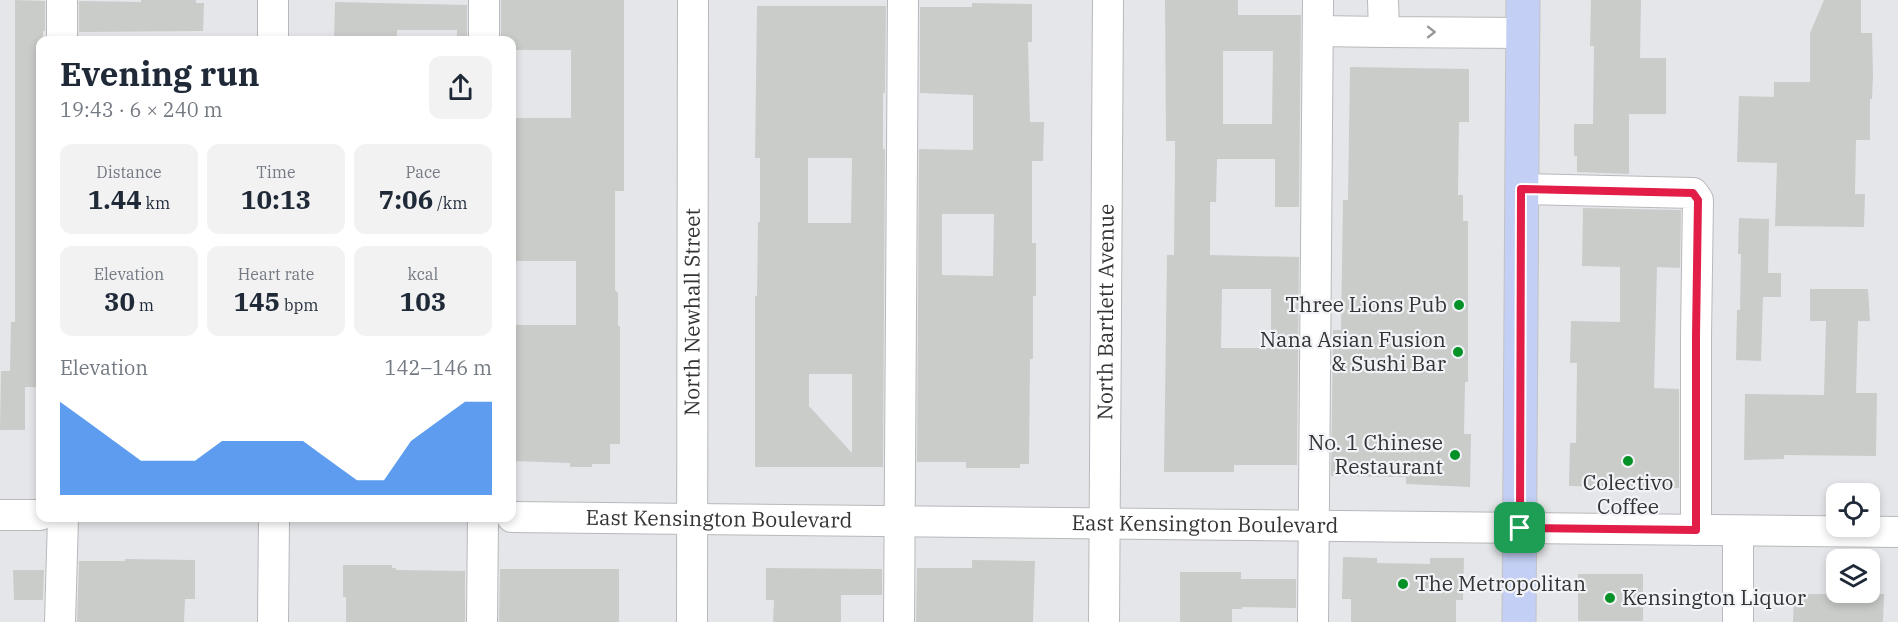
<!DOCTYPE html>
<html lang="en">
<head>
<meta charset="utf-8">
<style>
  :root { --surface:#fff; --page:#f2f2f3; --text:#1f2937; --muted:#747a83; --accent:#1a73e8 }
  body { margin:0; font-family:"IBM Plex Serif",serif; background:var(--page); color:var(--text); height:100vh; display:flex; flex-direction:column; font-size:22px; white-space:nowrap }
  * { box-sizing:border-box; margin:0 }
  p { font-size:20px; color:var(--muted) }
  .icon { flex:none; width:33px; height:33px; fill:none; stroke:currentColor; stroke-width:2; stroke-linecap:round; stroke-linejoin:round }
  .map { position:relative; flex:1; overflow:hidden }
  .sheet { position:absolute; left:36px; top:36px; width:480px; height:486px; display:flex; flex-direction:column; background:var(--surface); border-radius:12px; box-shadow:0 3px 9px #0003 }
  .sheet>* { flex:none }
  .fabs { position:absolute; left:1826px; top:483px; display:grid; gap:12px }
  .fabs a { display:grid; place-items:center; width:54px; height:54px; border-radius:12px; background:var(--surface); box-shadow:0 3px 9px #0003; font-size:30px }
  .pin { position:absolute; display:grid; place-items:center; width:51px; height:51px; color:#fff; margin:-26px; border-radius:12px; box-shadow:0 3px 9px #0006 }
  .round { display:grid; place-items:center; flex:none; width:63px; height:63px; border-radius:12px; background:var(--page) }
  .overview { display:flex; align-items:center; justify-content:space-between; height:102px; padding:0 24px }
  h1 { font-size:33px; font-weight:700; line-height:45px }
  .figures { display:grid; grid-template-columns:repeat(3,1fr); gap:9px; height:102px; padding:6px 24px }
  .figures div { display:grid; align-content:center; border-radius:12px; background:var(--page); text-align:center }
  .figures b { font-size:26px; font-weight:700 }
  .figures small { font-size:16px; font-weight:400 }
  .figures p { font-size:16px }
  .chart { height:168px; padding:12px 24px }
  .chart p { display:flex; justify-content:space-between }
  .chart svg { width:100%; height:108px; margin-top:6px; fill:var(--accent); opacity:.7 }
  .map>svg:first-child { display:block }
  .building { fill:#caccca; fill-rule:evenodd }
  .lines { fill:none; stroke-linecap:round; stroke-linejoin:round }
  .minor-casing { stroke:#b8b9bc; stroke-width:32 }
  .major-casing { stroke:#c2c2c2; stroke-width:35 }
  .minor { stroke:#fff; stroke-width:30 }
  .major { stroke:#c4cff5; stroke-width:33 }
  .oneway { stroke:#999a9a }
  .route-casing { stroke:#fff; stroke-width:12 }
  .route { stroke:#e11d48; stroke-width:8 }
  .poi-dot { fill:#049226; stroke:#f2f3f7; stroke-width:2 }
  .labels { text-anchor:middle; stroke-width:4.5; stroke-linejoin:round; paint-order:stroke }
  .poi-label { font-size:21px; fill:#333435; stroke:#f2f3f7; text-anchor:end }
  .street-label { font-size:21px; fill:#333435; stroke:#f2f3f7 }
</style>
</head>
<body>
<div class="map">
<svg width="1898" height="622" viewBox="0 0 1898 622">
  <rect width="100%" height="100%" fill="#e5e6e9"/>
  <path class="building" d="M15 0 45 1V31H43V40H40V351H36V387H25V430H0L1 371H10L11 322H15Z
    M141 0H196V3H204L203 31 79 32V1L141 2Z
    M501 0H624V191H615V290L618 293V326H620V444H610V464H592V467H570V463L512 461V325H576V261H512V118H571V50H512V40H501Z
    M1165 0H1238V15H1301L1299 207H1275V159H1217L1216 202H1210V255L1299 257 1297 465H1234V472H1164L1167 255H1174L1175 159V141H1166ZM1223 51H1273L1272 124H1223ZM1222 289H1271V348H1221Z
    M1591 0H1641L1640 58H1666V114H1629V174L1577 172V156H1574V124H1593L1594 46H1590Z
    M1824 0H1861V33H1872L1873 75 1872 99H1870V140H1856L1855 194H1865L1864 227 1775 226 1777 163 1737 162 1739 96 1774 97V82H1810V33Z
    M335 2 467 5V40H457V30H397V39H334Z
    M972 3 1032 4V42H1028L1030 122H1044L1043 161H1032V243H1036V296H1033V359H1030L1029 464H1020V468H966V462H917L919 149 973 150V95L920 93V7H972ZM942 214H994L993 276 942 275Z
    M757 6H886L885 93H883V149H885L883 467H755V296H757L758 222H760V158H755ZM808 158H852L851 223H808ZM809 374H852V453L809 406Z
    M1350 67 1469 69V122H1459L1458 195H1463V221H1468V382H1465L1464 434H1471L1470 487 1406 484V477L1331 476 1333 330H1341L1343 200H1348Z
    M1583 208 1681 210 1680 268 1657 267 1654 388 1679 389V488L1569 486 1570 443H1576L1577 363H1570L1571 321 1620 322V267L1582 266Z
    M1739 218 1769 219 1768 273H1781V297H1763L1761 361 1736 360 1737 310H1740L1741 254H1738Z
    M1810 289H1868L1870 321H1858L1856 393H1877L1876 456 1784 455V459L1744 460 1745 394 1824 395 1826 321H1810Z
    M1343 557 1377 558V563L1430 564V558H1464L1463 600H1456V622H1351V599H1342Z
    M125 559 195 560V599H185L184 622H77L79 561H125Z
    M972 560 1035 561 1033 622H916L917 568H972Z
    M343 565H392V568H396V570L465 571V622H346V597H343Z
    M766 568 882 569V595H841V622H773L774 600H766Z
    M500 569H619V622H499Z
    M13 570H44L43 600H14Z
    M1180 572H1241V579H1296V608L1242 607V609H1232V622H1180Z
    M1578 574H1643V621H1578Z
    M1794 594H1884L1883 622H1793Z"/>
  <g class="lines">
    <defs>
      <g id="minor">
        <path d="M62 0V40"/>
        <path d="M273 0V40"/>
        <path d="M1383 0 1384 32 1523 33"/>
        <path d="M1318 31 1384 32"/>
        <path d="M484 40V0"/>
        <path d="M1521 189 1693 193 1698 200 1696 336V530"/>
        <path d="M0 515H40"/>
        <path id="s1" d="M512 517 1898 532"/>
        <path d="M1738 531V622"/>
        <path d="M60 622 63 518"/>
        <path d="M273 622 274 518"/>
        <path d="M482 622 483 518"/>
        <path id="s2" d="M692 622 693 0"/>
        <path d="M899 622 903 0"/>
        <path id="s3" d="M1104 622 1108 0"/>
        <path d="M1313 622 1318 0"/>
      </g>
      <path id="major" d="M1519 622 1523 0"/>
    </defs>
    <use href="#minor" class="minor-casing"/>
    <use href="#major" class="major-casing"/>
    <use href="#minor" class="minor"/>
    <use href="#major" class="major"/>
  </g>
  <defs><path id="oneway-chevron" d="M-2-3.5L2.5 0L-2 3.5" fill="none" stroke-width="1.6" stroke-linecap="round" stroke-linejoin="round" transform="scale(1.5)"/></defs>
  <use class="oneway" href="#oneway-chevron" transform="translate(1431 32)"/>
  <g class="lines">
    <defs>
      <path id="route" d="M1521 189 1693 193 1698 200 1696 336V530L1520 528Z"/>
    </defs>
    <use href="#route" class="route-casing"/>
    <use href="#route" class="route"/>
  </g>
  <g class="poi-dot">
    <circle cx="1459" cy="305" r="6"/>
    <circle cx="1458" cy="352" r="6"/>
    <circle cx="1455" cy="455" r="6"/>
    <circle cx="1628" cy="461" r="6"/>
    <circle cx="1403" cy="584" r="6"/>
    <circle cx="1610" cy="598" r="6"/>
  </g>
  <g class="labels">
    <g class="poi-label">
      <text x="1447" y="312">Three Lions Pub</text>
      <text x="1446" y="347">Nana Asian Fusion<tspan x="1446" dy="24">&amp; Sushi Bar</tspan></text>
      <text x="1443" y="450">No. 1 Chinese<tspan x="1443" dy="24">Restaurant</tspan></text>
      <text x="1628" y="490" text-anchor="middle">Colectivo<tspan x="1628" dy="24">Coffee</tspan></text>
      <text x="1415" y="591" text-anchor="start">The Metropolitan</text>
      <text x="1622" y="605" text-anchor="start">Kensington Liquor</text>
    </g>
    <g class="street-label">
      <text dy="7" stroke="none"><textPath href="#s2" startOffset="310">North Newhall Street</textPath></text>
      <text dy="7" stroke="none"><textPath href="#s3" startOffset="310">North Bartlett Avenue</textPath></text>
      <text dy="7" stroke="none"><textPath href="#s1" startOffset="207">East Kensington Boulevard</textPath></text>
      <text dy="7" stroke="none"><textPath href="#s1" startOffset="693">East Kensington Boulevard</textPath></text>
    </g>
  </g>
</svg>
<div class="fabs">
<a><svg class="icon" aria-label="locate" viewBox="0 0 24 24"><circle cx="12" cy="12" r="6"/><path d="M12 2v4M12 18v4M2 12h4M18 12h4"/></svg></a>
<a><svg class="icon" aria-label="layers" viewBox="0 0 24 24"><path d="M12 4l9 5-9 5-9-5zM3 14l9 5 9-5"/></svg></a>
</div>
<div class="pin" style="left:1520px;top:528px;background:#1e9e55"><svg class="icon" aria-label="arrive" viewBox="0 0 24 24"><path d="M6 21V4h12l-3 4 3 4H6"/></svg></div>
<section class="sheet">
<div class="overview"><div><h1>Evening run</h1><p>19:43 · 6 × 240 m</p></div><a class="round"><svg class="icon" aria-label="share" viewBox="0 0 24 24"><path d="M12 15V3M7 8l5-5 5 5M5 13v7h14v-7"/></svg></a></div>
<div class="figures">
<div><p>Distance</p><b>1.44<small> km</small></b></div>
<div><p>Time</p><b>10:13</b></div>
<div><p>Pace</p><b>7:06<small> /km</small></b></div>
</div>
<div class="figures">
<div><p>Elevation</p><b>30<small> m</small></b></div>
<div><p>Heart rate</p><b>145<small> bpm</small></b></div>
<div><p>kcal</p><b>103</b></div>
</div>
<div class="chart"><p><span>Elevation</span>142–146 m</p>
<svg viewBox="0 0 160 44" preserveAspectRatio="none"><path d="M0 44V6L10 14L20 22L30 30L40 30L50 30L60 22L70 22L80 22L90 22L100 30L110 38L120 38L130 22L140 14L150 6L160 6V44z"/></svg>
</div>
</section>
</div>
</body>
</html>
